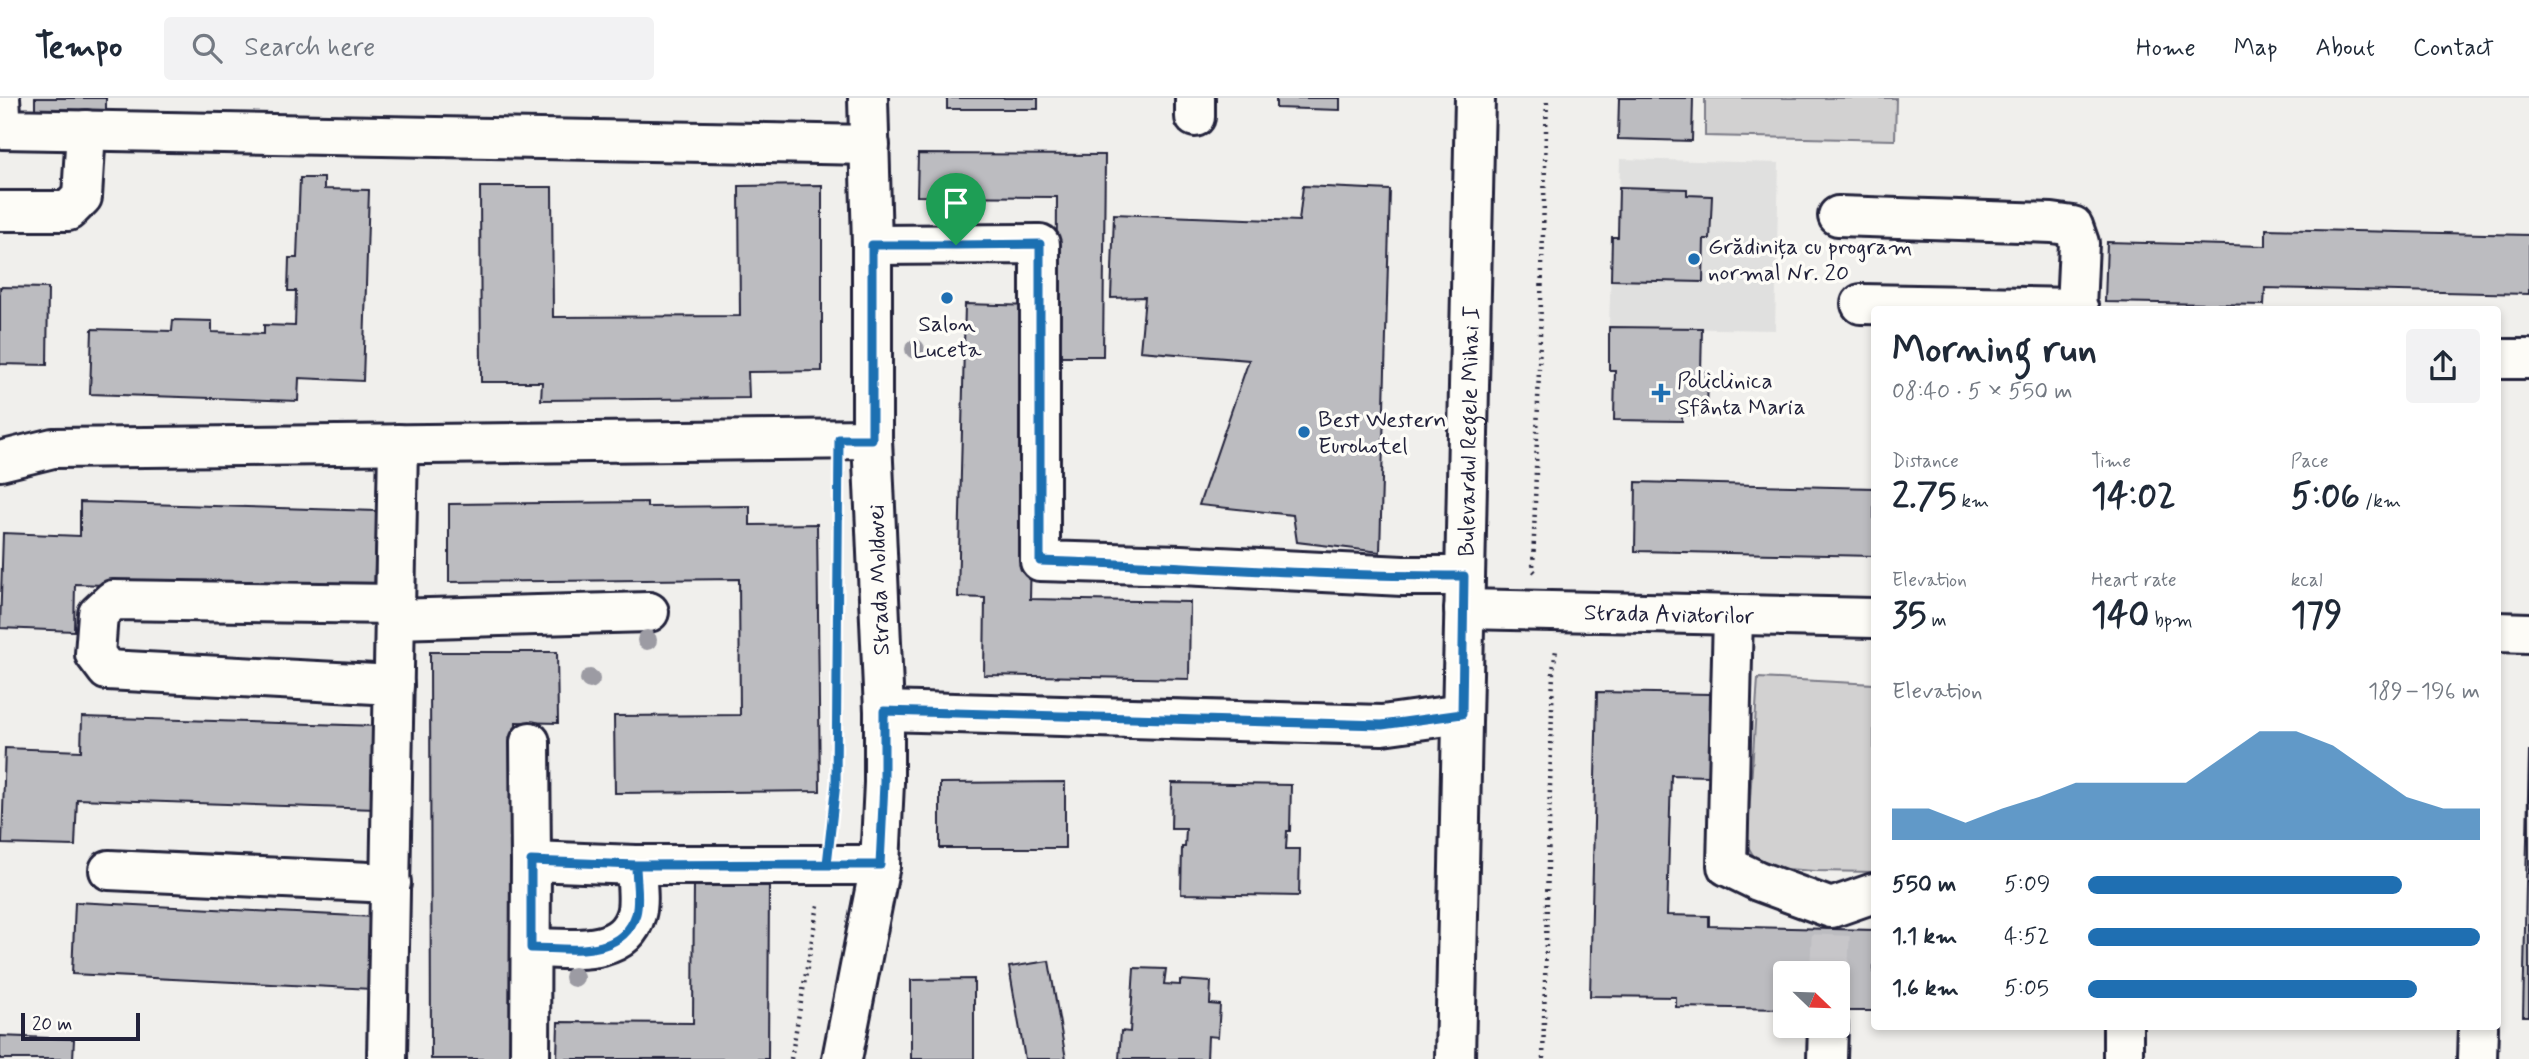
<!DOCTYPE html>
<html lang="en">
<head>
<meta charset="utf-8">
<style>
  :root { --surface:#fff; --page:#f2f2f3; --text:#1f2937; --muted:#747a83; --line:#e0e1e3; --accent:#1f6fb2 }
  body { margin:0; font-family:Mynerve,sans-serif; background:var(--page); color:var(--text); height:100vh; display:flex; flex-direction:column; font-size:26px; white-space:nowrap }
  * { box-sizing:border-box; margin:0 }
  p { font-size:23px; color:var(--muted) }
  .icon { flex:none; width:38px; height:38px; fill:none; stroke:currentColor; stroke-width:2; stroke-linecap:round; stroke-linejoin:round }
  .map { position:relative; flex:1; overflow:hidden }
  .drawer { position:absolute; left:1871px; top:208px; width:630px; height:724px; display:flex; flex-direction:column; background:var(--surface); border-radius:7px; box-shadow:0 4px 10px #0003 }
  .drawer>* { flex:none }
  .needle { width:46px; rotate:113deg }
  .buttons { position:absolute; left:1773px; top:863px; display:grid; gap:14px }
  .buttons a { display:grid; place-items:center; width:77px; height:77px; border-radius:7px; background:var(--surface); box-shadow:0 4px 10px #0003; font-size:35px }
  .scale { position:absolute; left:21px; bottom:18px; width:119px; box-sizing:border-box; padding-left:7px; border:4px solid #22223b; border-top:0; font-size:19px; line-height:24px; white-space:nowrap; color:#22223b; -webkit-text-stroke:5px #fdfcf7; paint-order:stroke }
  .pin { position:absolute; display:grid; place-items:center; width:60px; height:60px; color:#fff; margin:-72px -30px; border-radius:50% 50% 50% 0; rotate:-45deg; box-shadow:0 0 7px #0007 }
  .pin .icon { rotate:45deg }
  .round { display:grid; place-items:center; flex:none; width:74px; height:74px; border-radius:7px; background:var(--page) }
  .summary { display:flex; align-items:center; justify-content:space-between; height:119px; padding:0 21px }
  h1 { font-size:38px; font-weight:700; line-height:52px }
  .metrics { display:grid; grid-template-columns:repeat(3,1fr); gap:10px; height:119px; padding:7px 21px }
  .metrics div { display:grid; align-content:center }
  .metrics b { font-size:35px; font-weight:700 }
  .metrics small { font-size:19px; font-weight:400 }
  .metrics p { font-size:19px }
  .chart { height:196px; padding:14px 21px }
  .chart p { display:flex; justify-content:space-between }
  .chart svg { width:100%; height:126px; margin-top:7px; fill:var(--accent); opacity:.7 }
  ul { padding:0 21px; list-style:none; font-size:23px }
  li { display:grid; grid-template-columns:112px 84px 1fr; align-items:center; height:52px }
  li i { height:18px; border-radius:9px; background:var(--accent) }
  header { display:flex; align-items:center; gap:42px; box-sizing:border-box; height:98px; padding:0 35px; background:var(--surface); border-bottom:2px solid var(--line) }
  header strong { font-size:33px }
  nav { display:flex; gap:38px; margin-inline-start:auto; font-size:24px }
  .search { width:490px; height:63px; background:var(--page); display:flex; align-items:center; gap:18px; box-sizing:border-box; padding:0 24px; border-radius:7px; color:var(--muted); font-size:26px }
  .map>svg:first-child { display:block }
  .built { fill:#e0e0df }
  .green { fill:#d2d1d1; stroke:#7a7a86; stroke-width:2 }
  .building { fill:#bcbcc0; stroke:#22223b; stroke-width:2 }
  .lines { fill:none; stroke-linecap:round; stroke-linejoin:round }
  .minor-tunnel { stroke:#c7c6c9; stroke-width:38; stroke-dasharray:38 19; stroke-linecap:butt }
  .minor-casing { stroke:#22223b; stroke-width:44 }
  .major-casing { stroke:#22223b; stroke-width:44 }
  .path { stroke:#22223b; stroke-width:4.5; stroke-dasharray:2 5; stroke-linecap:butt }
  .minor { stroke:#fdfcf7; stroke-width:38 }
  .major { stroke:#fdfcf7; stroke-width:38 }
  .tree { fill:#9c9ba3 }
  .route-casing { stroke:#fff; stroke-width:14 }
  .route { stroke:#1f6fb2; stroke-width:9 }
  .poi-dot { fill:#1f6fb2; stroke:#fdfcf7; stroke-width:2.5 }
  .labels { text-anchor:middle; stroke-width:7; stroke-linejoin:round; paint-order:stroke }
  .poi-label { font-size:23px; fill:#22223b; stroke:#fdfcf7; text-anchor:start }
  .street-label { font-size:23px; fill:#22223b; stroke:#fdfcf7 }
</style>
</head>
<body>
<header>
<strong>Tempo</strong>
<div class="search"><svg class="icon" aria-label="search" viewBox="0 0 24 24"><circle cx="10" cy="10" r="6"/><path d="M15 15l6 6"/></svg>Search here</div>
<nav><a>Home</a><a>Map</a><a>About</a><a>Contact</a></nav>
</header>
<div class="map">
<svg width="2529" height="961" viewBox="0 0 2529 961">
  <rect width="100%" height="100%" fill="#f0efec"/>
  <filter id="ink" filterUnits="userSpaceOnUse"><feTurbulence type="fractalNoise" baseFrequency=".0143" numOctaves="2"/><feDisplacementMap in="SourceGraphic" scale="14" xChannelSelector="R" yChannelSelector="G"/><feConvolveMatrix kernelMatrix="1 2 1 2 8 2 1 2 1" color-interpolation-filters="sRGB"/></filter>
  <g filter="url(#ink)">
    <path class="built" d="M1620 61 1779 65 1775 232 1609 229 1612 139H1618Z"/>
    <path class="green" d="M1705 0H1896L1895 42 1705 38Z
      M1758 580 1874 586V774L1814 773 1760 769 1747 747Z"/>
    <path class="building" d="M35 0H106V12L35 11Z
      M947 0H1038V11H947Z
      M1276 0H1340V12L1276 10Z
      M1619 0H1693L1692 43 1618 41Z
      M918 56 1105 57 1103 258H1056L1057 99 917 98Z
      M300 80H324V91L369 92 363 283 299 280 298 303 90 296 92 231 172 233 173 222 212 223V234L264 236V227L295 228 296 193H288L289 160H297Z
      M822 87V273L748 274 749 300 541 302 542 284H481L480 89H552L553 219 740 218 739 88Z
      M1303 88 1390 92 1380 454 1297 444 1293 417 1199 407 1249 262 1140 253 1145 199 1111 200 1114 116 1299 123Z
      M1619 89 1687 91V97L1712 98 1710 141H1704L1703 184 1611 182 1612 139H1618Z
      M2266 131 2529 137V196L2265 190 2264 207 2105 204 2107 144 2266 148Z
      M0 189 48 190 47 267 0 266Z
      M965 206 1036 208 1030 501 1190 504 1189 581 984 577 985 500 958 499Z
      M1609 229 1702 230 1701 274H1708L1707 317H1682V323L1614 322 1615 272H1609Z
      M1636 384 1874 390V458L1635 453Z
      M80 404 377 413 374 496 75 486 74 533 0 530 3 435 80 438Z
      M647 404V409L750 408V427L817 426 820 693 615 695 614 618 740 617 739 481 449 484V406Z
      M430 554H557L558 625 516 624 517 961H431Z
      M1597 594 1711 596 1709 678 1671 677 1667 817 1709 818V828L1874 832V913H1838V875H1785V911L1676 909V899L1590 898Z
      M82 619 379 628 376 711 77 701 75 748 2 746 5 650 81 653Z
      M2529 653V918H2523Z
      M1065 684V750H940V685Z
      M1172 685 1291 687 1290 733H1287L1286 751H1300L1299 798 1181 796 1182 749H1185L1186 731H1171Z
      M694 783 769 784 768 961H557L558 924 693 925Z
      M75 804 375 819 372 891 72 876Z
      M1049 863 1066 961H1025L1009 869Z
      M1134 870 1166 871 1164 886 1180 887V882L1211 884 1210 906 1220 907 1218 939 1208 938 1207 961H1119L1121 933 1130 934Z
      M974 881V961H911V882Z
      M0 938 74 941 73 961H0Z"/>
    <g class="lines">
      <path class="minor-tunnel" d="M1829 875 1831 831"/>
      <defs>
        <g id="minor">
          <path d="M0 0 2 31 870 47"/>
          <path d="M1195 19V0"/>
          <path d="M0 113H68L82 99 86 32"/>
          <path d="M1838 118 2052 125 2073 128 2079 145 2076 210"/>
          <path d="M872 147 1040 146V463L1181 467 1403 478H1464"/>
          <path d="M1861 206 2076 210 2079 212"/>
          <path d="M2497 261H2529"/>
          <path d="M0 363 53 350 872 341"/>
          <path id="s1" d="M1464 511 1874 520"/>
          <path d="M1733 517 1727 768 1758 783 1831 810 1874 795"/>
          <path d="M394 521 649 514"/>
          <path d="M2497 534 2529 535"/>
          <path d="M394 587 107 572 95 556 98 516 113 502 395 506"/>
          <path d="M884 613 1382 627 1462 616"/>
          <path d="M530 644 531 763"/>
          <path d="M109 772 391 785"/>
          <path d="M531 850C567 850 623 861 636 816 640 802 636 782 636 767"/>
          <path d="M387 961 398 346"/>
          <path d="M530 961 531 763 636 767H880"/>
          <path d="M842 961 880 767 884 685V613L872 341V147L868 0"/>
          <path d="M1827 961 1828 928"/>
          <path d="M2123 961V929"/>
          <path d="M2477 961 2478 929"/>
        </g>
        <g id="major">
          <path id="s2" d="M1455 961 1475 0"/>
        </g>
      </defs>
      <use href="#minor" class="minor-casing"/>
      <use href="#major" class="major-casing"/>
      <path class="path" d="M1535 474 1533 472 1547 0
        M831 729 836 685 837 521
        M791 961 818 807
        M1543 961 1553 572 1556 552"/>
      <use href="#minor" class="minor"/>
      <use href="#major" class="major"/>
    </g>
    <g class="tree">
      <circle cx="915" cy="251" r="10"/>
      <circle cx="647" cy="542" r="10"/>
      <circle cx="590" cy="581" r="10"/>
      <circle cx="574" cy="879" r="10"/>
    </g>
  </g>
  <g class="lines" filter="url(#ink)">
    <defs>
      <path id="route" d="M956 147H872V341H839L836 685 827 766 636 767C636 782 640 802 636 816 622 861 568 850 531 850V763L636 767H880L884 685V613L1382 627 1462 616 1464 478C1323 479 1181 467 1040 463V146L956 147"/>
    </defs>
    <use href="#route" class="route-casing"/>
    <use href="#route" class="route"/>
  </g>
  <g class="poi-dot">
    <circle cx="1694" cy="161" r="7"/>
    <circle cx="947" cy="200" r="7"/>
    <path d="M1657.5 284.5h7v7h7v7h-7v7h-7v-7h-7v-7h7z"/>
    <circle cx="1304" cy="334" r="7"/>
  </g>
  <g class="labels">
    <g class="poi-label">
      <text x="1708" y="156">Grădinița cu program<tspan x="1708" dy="26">normal Nr. 20</tspan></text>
      <text x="947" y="233" text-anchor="middle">Salon<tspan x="947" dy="26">Luceta</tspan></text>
      <text x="1677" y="290">Policlinica<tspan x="1677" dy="26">Sfânta Maria</tspan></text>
      <text x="1318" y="329">Best Western<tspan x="1318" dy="26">Eurohotel</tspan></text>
    </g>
    <g class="street-label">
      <text dy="8" stroke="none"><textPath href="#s2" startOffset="628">Bulevardul Regele Mihai I</textPath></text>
      <text transform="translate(878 482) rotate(-92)" y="8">Strada Moldovei</text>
      <text dy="8" stroke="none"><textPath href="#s1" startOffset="205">Strada Aviatorilor</textPath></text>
    </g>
  </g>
</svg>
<div class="buttons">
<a><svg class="needle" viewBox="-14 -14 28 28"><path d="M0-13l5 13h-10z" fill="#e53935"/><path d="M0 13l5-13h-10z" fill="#747a83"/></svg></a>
</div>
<div class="scale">20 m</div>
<div class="pin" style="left:956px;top:147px;background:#1e9e55"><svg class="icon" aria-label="arrive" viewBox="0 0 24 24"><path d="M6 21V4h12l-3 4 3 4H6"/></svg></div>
<section class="drawer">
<div class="summary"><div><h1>Morning run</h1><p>08:40 · 5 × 550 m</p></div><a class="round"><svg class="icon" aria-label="share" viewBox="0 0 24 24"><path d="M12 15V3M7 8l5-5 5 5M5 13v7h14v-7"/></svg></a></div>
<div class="metrics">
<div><p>Distance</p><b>2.75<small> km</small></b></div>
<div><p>Time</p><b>14:02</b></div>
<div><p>Pace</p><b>5:06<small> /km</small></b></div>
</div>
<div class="metrics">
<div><p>Elevation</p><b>35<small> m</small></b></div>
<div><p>Heart rate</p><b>140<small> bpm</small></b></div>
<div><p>kcal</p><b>179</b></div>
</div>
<div class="chart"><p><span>Elevation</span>189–196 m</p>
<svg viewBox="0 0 160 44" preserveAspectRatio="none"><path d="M0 44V33L10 33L20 38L30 33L40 29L50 24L60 24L70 24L80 24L90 15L100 6L110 6L120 11L130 20L140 29L150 33L160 33V44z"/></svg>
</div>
<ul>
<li><b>550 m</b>5:09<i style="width:80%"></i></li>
<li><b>1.1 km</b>4:52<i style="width:100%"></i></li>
<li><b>1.6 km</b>5:05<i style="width:84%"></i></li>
</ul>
</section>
</div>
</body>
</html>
